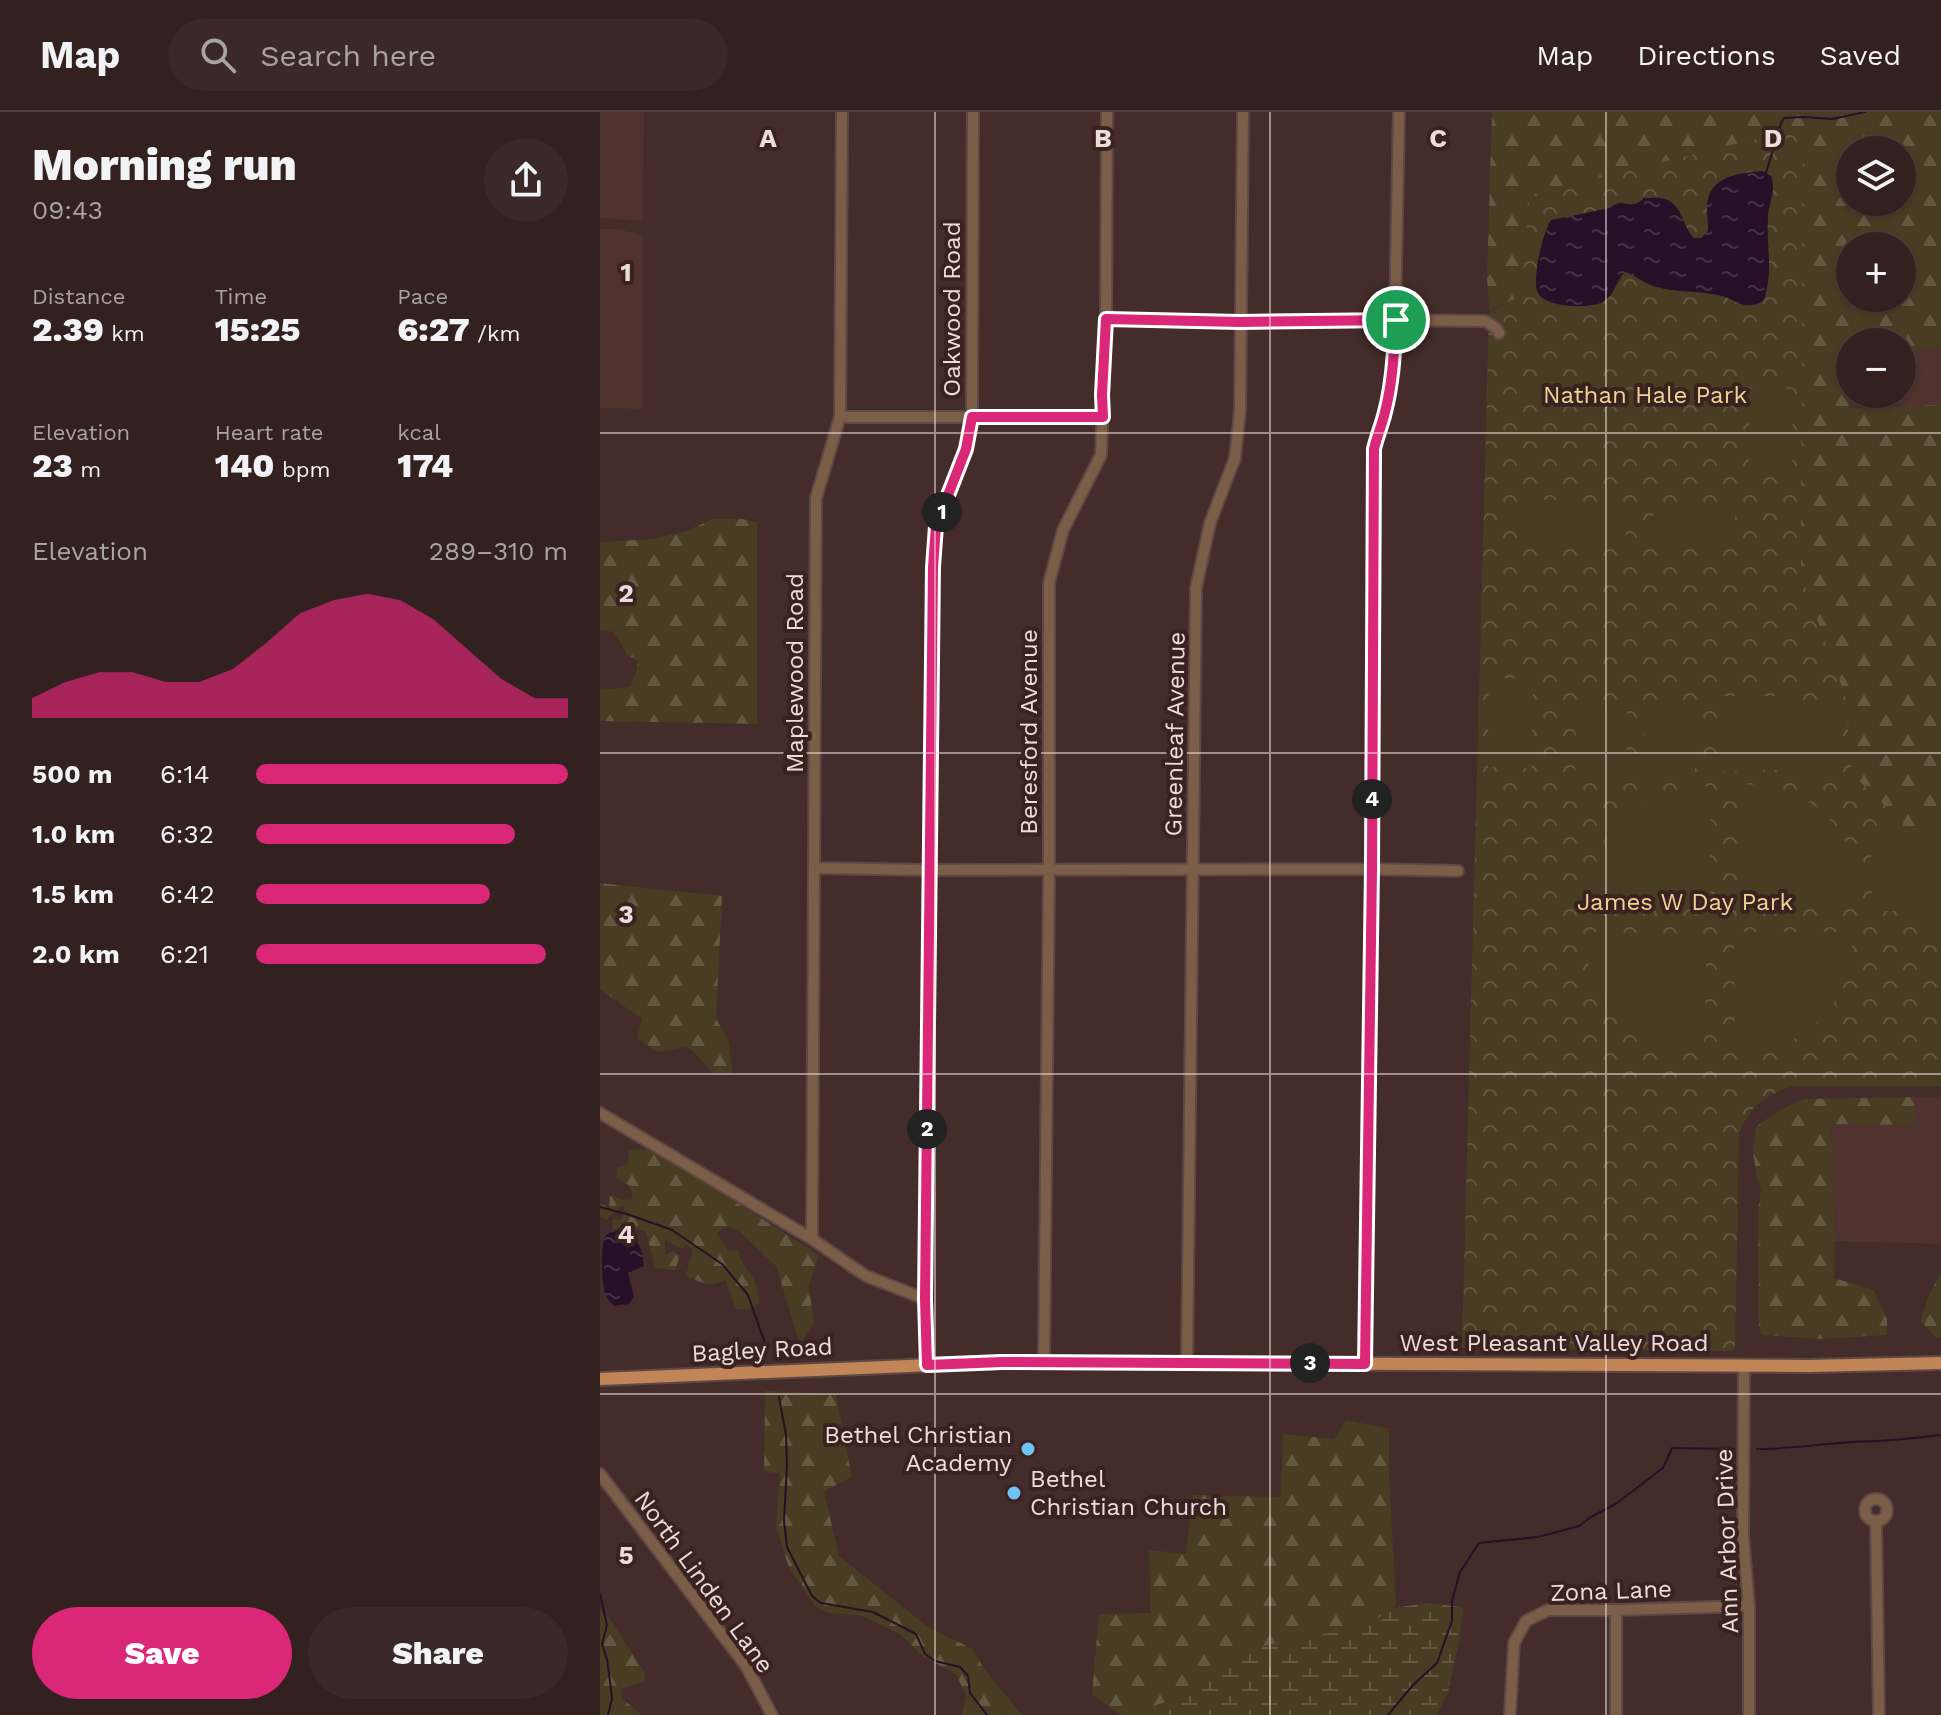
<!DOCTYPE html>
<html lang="en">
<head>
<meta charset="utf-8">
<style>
  :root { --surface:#32211f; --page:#3a2928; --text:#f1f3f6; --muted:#a8a3a4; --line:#4d3e3d; --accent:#db2777 }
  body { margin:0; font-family:"Work Sans",sans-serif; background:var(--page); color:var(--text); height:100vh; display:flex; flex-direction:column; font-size:30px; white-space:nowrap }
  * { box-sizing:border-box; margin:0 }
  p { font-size:26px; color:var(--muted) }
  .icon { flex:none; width:44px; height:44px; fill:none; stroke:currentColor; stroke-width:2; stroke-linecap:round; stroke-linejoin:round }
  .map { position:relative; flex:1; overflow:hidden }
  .drawer { display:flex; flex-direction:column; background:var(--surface); width:600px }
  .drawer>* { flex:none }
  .buttons { position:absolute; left:1236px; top:24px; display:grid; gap:16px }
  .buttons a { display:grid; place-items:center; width:80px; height:80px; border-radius:50%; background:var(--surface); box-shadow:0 2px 6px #0004,0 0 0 2px var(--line); font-size:40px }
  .pin { position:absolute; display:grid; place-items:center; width:68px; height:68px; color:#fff; margin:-34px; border:4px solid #fff; border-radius:50%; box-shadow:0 2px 8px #0007 }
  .km { position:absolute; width:40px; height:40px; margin:-20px; border-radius:50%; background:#222; color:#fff; font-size:22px; line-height:40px; text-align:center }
  .round { display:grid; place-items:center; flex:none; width:84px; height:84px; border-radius:42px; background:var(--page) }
  .overview { display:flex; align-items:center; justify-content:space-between; height:136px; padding:0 32px }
  h1 { font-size:44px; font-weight:800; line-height:60px }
  .metrics { display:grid; grid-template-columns:repeat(3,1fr); gap:12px; height:136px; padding:8px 32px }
  .metrics div { display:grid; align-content:center }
  .metrics b { font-size:34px; font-weight:800 }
  .metrics small { font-size:22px; font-weight:400 }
  .metrics p { font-size:22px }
  .chart { height:224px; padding:16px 32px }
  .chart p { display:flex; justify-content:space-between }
  .chart svg { width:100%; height:144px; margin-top:8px; fill:var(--accent); opacity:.7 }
  .button { display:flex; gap:16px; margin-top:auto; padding:16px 32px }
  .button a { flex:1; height:92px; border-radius:48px; background:var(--accent); color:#fff; font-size:32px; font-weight:800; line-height:92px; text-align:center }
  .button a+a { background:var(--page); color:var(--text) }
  ul { padding:0 32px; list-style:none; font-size:26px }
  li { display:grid; grid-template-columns:128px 96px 1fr; align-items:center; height:60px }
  li i { height:20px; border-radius:10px; background:var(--accent) }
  header { display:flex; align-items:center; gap:48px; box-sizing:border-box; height:112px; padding:0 40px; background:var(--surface); border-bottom:2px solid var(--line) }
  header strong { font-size:38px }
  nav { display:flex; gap:44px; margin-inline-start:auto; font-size:28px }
  .search { width:560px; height:72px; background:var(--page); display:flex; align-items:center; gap:20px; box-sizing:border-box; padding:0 28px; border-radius:44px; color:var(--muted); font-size:30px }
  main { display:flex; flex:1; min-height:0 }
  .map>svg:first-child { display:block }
  .built { fill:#50322e }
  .forest { fill:url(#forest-firs); fill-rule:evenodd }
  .wetland { fill:url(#wetland-marsh) }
  .park { fill:url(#park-crowns) }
  .garden { fill:#483d23 }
  .water { fill:url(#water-ripples) }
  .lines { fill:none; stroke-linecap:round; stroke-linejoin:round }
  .stream { stroke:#271027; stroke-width:2 }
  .minor-casing { stroke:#5e4845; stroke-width:14 }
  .major-casing { stroke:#5e4845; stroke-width:16 }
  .minor { stroke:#7b5d48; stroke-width:10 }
  .major { stroke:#c28558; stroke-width:12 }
  .route-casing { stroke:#fff; stroke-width:16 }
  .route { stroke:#db2777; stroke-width:10 }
  .grid { fill:none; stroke:#ecdcda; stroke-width:2; stroke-opacity:0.55 }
  .poi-dot { fill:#6fc2f4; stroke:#39221f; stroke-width:3 }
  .labels { text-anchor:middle; stroke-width:8; stroke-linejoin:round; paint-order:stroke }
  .street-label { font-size:24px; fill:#ecdcda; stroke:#39221f }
  .park-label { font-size:24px; fill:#eed395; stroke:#39221f }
  .poi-label { font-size:24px; fill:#ecdcda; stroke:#39221f; text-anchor:end }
  .grid-label { font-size:26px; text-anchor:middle; font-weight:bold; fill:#ecdcda; stroke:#39221f; stroke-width:8; stroke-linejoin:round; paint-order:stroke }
</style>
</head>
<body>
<header>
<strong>Map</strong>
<div class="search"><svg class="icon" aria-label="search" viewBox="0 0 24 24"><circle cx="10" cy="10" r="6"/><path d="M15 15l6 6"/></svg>Search here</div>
<nav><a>Map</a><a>Directions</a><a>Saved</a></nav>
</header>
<main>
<section class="drawer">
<div class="overview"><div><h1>Morning run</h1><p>09:43</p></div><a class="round"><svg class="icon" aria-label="share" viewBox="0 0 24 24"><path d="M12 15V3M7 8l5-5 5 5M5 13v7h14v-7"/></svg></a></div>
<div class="metrics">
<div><p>Distance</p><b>2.39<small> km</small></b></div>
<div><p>Time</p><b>15:25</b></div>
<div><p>Pace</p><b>6:27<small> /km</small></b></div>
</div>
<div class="metrics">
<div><p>Elevation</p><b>23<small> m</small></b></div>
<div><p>Heart rate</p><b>140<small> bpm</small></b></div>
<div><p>kcal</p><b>174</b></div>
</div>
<div class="chart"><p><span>Elevation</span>289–310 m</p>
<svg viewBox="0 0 160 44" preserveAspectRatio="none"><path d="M0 44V38L10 33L20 30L30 30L40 33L50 33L60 29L70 21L80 12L90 8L100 6L110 8L120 14L130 23L140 32L150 38L160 38V44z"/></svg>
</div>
<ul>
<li><b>500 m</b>6:14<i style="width:100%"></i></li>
<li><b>1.0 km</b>6:32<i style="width:83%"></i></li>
<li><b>1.5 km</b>6:42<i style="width:75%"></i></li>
<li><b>2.0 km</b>6:21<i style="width:93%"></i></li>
</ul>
<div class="button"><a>Save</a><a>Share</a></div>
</section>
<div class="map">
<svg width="1341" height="1603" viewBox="0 0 1341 1603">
  <defs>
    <pattern id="forest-firs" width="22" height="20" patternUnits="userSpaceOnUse" patternTransform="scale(2)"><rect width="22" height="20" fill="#483d23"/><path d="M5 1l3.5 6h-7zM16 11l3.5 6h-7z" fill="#635842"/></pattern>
    <pattern id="wetland-marsh" width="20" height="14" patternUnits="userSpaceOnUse" patternTransform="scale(2)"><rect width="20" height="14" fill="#483d23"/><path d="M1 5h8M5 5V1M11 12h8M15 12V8" fill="none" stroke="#635842"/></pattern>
    <pattern id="park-crowns" width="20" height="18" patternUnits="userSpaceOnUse" patternTransform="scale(2)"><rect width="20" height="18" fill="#483d23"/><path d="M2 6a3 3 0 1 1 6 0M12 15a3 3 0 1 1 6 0" fill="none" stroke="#635842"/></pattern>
    <pattern id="water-ripples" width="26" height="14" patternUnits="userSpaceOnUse" patternTransform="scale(2)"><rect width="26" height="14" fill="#271027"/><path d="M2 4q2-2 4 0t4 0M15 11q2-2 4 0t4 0" fill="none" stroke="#463246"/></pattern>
  </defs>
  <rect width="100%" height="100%" fill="#432c29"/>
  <path class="built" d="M0 0H44L43 109 0 106Z
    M0 117H19L43 124V297L0 296Z
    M1341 235V293L1249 296V247L1250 282H1302V240Z
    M1314 985 1341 986V1132L1235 1129 1231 1012 1314 1013Z"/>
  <path class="forest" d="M892 0H1341V235L1302 240V230H1250L1249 296 1341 293V717L1307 715 1252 662 921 184 889 199 887 166ZM1250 38H1302V90H1250ZM1250 134H1302V186H1250Z
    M113 407H142L157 410V612L0 609V578L30 575 37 557 38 548 28 544 14 520 0 518V430L54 427 86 419Z
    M0 771 122 784 116 907 128 926 133 961 114 963 94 940 86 935 59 940 37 927 42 907 0 877Z
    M1314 985 1315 1013 1231 1012 1235 1129 1234 1166 1274 1178 1287 1207V1223L1220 1227 1162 1223 1159 1216 1158 1100 1161 1078 1157 1065 1153 1041 1156 1015C1171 1003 1186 994 1204 987Z
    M52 1037 219 1143 209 1174 214 1212 200 1232 176 1154 140 1120 126 1114 117 1121 128 1138 139 1139C140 1151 145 1153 151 1163 157 1172 158 1180 159 1191L149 1198 136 1197 125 1168C110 1176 101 1171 86 1163L93 1138 86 1133 82 1137 65 1128V1143L73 1139 80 1144 75 1158 55 1156 46 1120 25 1112 22 1116 13 1117 12 1107 21 1108 25 1095 22 1094 6 1108 0 1105V1092L1 1091 9 1096 10 1084 24 1088 33 1087 30 1074 16 1066 17 1055 28 1052 29 1038Z
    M1341 1160V1226H1336L1321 1209 1328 1185Z
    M165 1279 236 1282 252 1365 224 1379 239 1444 328 1515 373 1537 384 1557 422 1603H362L366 1583 356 1562 324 1545 300 1522 260 1503 228 1501 215 1494 189 1456 176 1414 180 1361 164 1360Z
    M746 1308 789 1317V1365L796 1491 794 1496 760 1518 711 1523 663 1535 623 1553 591 1581 529 1603H521L492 1582 499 1502 551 1501 549 1438 586 1442 593 1383 681 1385 683 1322 734 1327Z
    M0 1499 8 1504 45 1561 44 1570 20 1577 23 1587 41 1603H0Z"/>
  <path class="wetland" d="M826 1491 863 1495 860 1524 848 1580 837 1603H529L591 1581 623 1553 663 1534 711 1523 760 1518 794 1496Z"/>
  <path class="park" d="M1203 15 1201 464 1245 583 1252 662 1307 715 1341 717V974H1193C1164 984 1150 993 1139 1022L1135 1236 1130 1239 949 1237 946 1235C939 1239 931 1234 925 1237L862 1236 889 200 921 184 930 83Z"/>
  <path class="garden" d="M1150 276 1193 277 1192 361H1149Z
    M920 387 1027 391 1025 437 918 432Z
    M1135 396 1136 435 1054 436 1053 397Z
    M889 566 933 567 931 656 888 655Z
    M1122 584H1177V658L1122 659Z
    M1183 588H1238V662H1183Z
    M1044 591H1097V628H1044Z
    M976 592 1027 593 1026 671 975 670Z
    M1043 632H1095V669H1043Z
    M1142 672C1157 673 1172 673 1186 678 1231 694 1265 743 1259 792L1139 790Z
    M1103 674H1111L1110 794 991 792C992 779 992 767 995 755 1008 704 1054 678 1103 674Z
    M1277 721 1341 724V768L1311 795 1294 799H1284L1272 797 1271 726Z
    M1341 777V804H1300L1331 786Z
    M987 820 1107 822 1104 940C1089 939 1074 939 1060 934 1015 918 981 869 987 820Z
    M1134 820H1252C1252 835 1252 850 1247 864 1232 910 1184 945 1135 940Z"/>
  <path class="water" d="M1162 59 1171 64C1177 79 1168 91 1168 107 1166 137 1174 156 1164 188 1161 190 1156 193 1152 193 1140 195 1133 187 1122 184 1100 178 1075 181 1053 174 1042 170 1035 163 1025 160 1016 169 1015 183 1003 190 990 197 946 196 938 181 931 170 943 119 951 108L1010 96C1025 83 1028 101 1044 86 1051 86 1059 85 1065 87 1083 93 1082 114 1094 126H1101L1108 119C1108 110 1107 102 1107 93 1109 64 1139 61 1162 59Z
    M19 1118C40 1130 41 1131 44 1154L28 1161 34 1184 29 1192 14 1194C9 1189 8 1188 6 1183 1 1172 0 1131 6 1123 9 1121 16 1119 19 1118Z"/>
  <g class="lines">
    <path class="stream" d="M1166 61 1181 11 1184 6 1204 5 1232 7 1265 0
      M0 1095 27 1102 72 1118 122 1152 148 1183 167 1237
      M179 1285 186 1323 187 1352 184 1409 187 1435 212 1484 221 1491 273 1500 316 1522 325 1542 335 1549 360 1555 368 1564 370 1581 387 1603
      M1157 1337C1189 1337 1220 1332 1252 1330 1282 1329 1311 1327 1341 1323
      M0 1482 7 1513 2 1532 7 1547 10 1569 12 1587 8 1603
      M788 1603 813 1573 837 1551 852 1509V1489L860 1460 879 1431 938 1425 979 1414 991 1405 1017 1391 1063 1356 1072 1336 1134 1337"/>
    <defs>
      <path id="minor" d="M506 207 640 210 785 208 885 209 896 216 899 221
        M240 305H503
        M214 756 330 758 772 757 858 759
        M0 1001 212 1127 266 1164 325 1187
        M212 1127 216 386 240 305 242 0
        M444 1250 449 757V471L463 418 501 343 506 207 507 0
        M587 1250 596 476 610 411 635 346 640 299 643 0
        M765 1252 772 757 774 337 777 321 785 299 794 258 799 0
        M327 1253 325 1187 333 455 336 414 366 337 372 305 373 0
        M1144 1254 1143 1424 1149 1494V1603
        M0 1362 146 1554 172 1603
        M1265 1398a11 11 0 1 1 22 0a11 11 0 1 1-22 0Z
        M1276 1409 1279 1603
        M910 1603 914 1531 926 1509 948 1498H1016L1149 1494
        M1016 1603V1498"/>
      <path id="major" d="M0 1267 402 1250 1209 1254 1341 1251"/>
    </defs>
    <use href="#minor" class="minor-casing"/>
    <use href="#major" class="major-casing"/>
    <use href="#minor" class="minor"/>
    <use href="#major" class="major"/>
  </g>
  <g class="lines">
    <defs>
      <path id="route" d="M506 207 640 210 796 208C794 239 793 269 785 300 782 313 777 324 774 337L772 757 765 1252 402 1250 327 1253 325 1187 333 455 336 414 366 337 372 305H503L502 283Z"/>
    </defs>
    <use href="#route" class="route-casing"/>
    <use href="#route" class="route"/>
  </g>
  <path class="grid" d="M335 0V1603M670 0V1603M1006 0V1603M0 321H1341M0 641H1341M0 962H1341M0 1282H1341"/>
  <g class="poi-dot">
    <circle cx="428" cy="1337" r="8"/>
    <circle cx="414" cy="1381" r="8"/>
  </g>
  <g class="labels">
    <g class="street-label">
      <text transform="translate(352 197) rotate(-90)" y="8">Oakwood Road</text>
      <text transform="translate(195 561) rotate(-90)" y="8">Maplewood Road</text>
      <text transform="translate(429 620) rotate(-90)" y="8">Beresford Avenue</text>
      <text transform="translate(575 622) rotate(-89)" y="8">Greenleaf Avenue</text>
      <text x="954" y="1239">West Pleasant Valley Road</text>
      <text transform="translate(162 1238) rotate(-3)" y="8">Bagley Road</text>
      <text transform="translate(1127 1429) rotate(-92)" y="8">Ann Arbor Drive</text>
      <text transform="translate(104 1470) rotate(54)" y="8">North Linden Lane</text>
      <text transform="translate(1011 1479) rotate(-2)" y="8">Zona Lane</text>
    </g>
    <g class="park-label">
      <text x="1045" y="291">Nathan Hale Park</text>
      <text x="1085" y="798">James W Day Park</text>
    </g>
    <g class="poi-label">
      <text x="412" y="1331">Bethel Christian<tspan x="412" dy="28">Academy</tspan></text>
      <text x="430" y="1375" text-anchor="start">Bethel<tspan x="430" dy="28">Christian Church</tspan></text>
    </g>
  </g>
  <g class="grid-label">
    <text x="168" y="35">A</text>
    <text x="503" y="35">B</text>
    <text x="838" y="35">C</text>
    <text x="1173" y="35">D</text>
    <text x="26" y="169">1</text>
    <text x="26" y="490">2</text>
    <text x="26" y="811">3</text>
    <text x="26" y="1131">4</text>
    <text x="26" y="1452">5</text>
  </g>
</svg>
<div class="buttons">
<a><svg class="icon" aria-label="layers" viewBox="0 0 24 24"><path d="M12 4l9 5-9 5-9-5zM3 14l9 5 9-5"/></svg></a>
<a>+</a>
<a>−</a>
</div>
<div class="pin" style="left:796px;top:208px;background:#1e9e55"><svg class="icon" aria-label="arrive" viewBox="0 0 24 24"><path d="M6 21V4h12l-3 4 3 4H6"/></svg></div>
<b class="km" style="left:342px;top:400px">1</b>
<b class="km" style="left:327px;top:1017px">2</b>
<b class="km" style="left:710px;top:1251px">3</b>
<b class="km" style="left:772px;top:687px">4</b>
</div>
</main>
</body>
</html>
